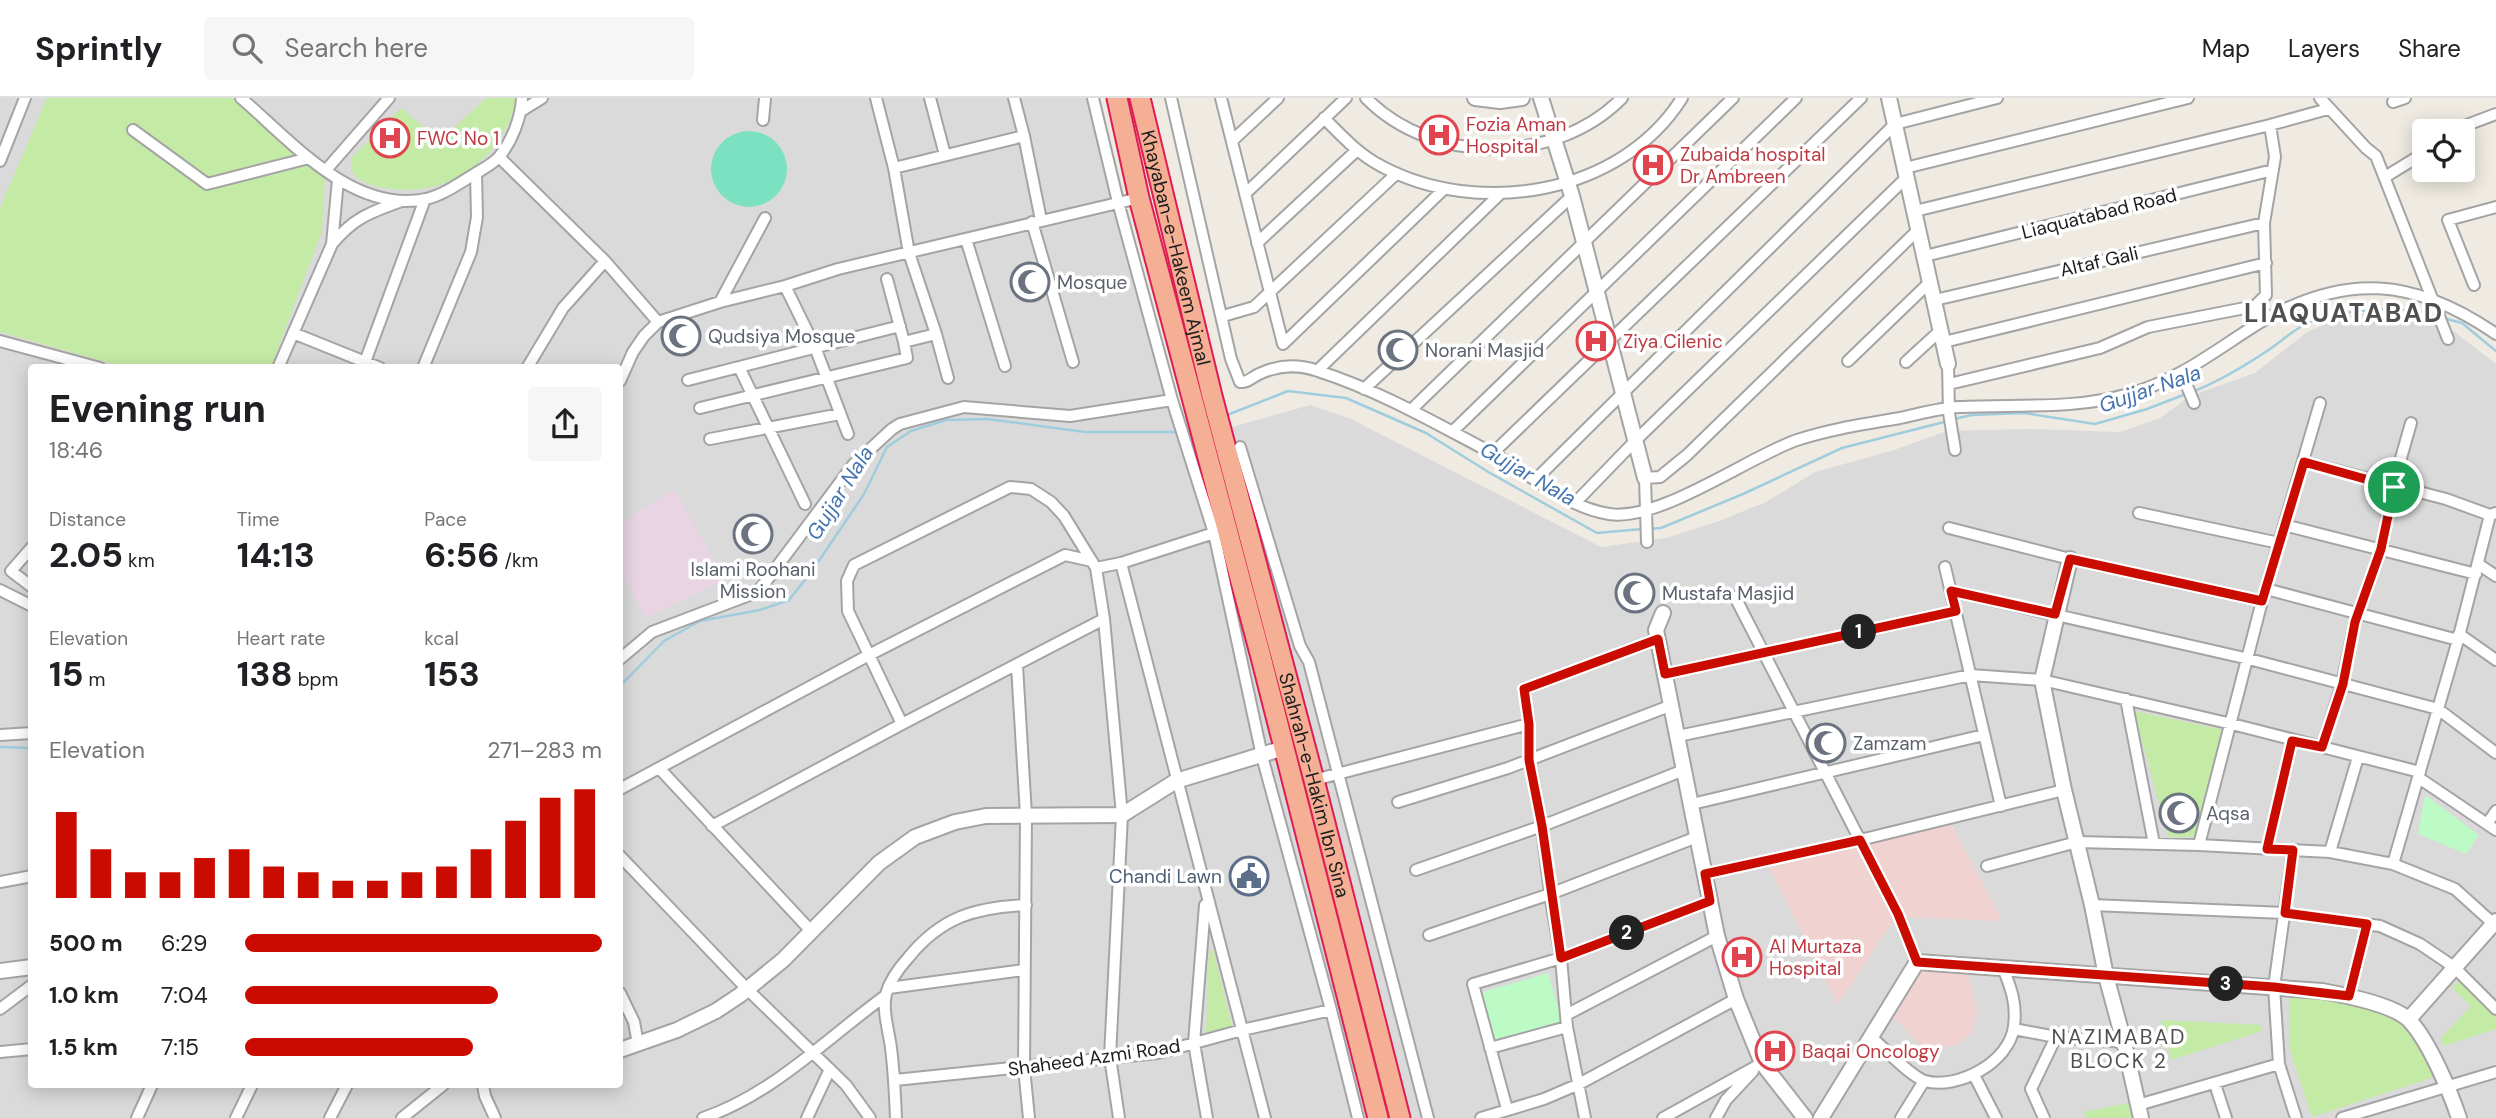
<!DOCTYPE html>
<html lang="en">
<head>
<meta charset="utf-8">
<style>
  :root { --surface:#fff; --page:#f6f6f6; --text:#202124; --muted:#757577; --line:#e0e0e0; --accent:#ca0c00 }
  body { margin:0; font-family:"DM Sans",sans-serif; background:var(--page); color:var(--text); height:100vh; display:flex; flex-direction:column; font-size:26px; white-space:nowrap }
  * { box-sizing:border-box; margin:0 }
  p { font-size:23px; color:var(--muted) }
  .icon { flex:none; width:38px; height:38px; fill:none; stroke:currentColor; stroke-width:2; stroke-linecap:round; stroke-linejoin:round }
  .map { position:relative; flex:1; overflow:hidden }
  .details { position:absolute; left:28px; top:266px; width:595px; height:724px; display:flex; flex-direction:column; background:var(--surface); border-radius:7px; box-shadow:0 4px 18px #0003 }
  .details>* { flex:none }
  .tools { position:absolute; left:2412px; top:21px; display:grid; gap:14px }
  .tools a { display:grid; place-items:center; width:63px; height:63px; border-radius:7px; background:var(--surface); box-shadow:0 4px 18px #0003; font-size:35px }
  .pin { position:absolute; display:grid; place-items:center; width:60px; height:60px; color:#fff; margin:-30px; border:4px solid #fff; border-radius:50%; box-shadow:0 2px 7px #0007 }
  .km { position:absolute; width:35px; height:35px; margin:-18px; border-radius:50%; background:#222; color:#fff; font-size:19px; line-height:35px; text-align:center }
  .round { display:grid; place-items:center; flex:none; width:74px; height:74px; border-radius:7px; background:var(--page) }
  .head { display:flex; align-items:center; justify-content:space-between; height:119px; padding:0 21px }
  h1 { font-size:38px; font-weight:700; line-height:52px }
  .stats { display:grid; grid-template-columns:repeat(3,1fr); gap:10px; height:119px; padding:7px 21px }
  .stats div { display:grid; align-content:center }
  .stats b { font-size:35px; font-weight:700 }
  .stats small { font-size:19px; font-weight:400 }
  .stats p { font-size:19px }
  .chart { height:196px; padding:14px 21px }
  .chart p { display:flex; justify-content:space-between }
  .chart svg { width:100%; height:126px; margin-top:7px; stroke:var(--accent); stroke-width:6 }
  ul { padding:0 21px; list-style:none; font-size:23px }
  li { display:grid; grid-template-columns:112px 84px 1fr; align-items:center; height:52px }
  li i { height:18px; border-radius:9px; background:var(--accent) }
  header { display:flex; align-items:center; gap:42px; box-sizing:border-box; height:98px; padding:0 35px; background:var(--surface); border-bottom:2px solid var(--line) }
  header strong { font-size:33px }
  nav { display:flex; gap:38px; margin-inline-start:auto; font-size:24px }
  .search { width:490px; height:63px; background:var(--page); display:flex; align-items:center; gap:18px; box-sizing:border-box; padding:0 24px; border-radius:7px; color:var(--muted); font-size:26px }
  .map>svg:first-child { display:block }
  .residential { fill:#dbdada; fill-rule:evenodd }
  .commercial { fill:#f0d3d0 }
  .industrial { fill:#e8d4e3 }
  .grass { fill:#c4eba5 }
  .park { fill:#bcfbc5 }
  .pitch { fill:#7ce1c0 }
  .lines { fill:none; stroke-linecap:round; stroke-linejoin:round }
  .stream { stroke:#a0cdde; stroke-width:2.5 }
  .minor-casing { stroke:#a4a4a4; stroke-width:14 }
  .tertiary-casing { stroke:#a4a4a4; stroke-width:18 }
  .trunk-casing { stroke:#df1d54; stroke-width:23 }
  .minor { stroke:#fff; stroke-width:10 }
  .tertiary { stroke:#fff; stroke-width:14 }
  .trunk { stroke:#f4af95; stroke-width:19 }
  .route-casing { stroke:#fff; stroke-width:14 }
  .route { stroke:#ca0c00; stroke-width:9 }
  .labels { text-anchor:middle; stroke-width:7; stroke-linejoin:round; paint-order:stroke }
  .health-label { font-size:19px; fill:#be3a42; stroke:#fff; text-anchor:start }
  .street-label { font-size:19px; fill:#1d1d1d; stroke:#fff }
  .worship-label { font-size:19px; fill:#5b616d; stroke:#fff; text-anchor:start }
  .service-label { font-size:19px; fill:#4e5e75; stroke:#fff; text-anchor:end }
  .water-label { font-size:21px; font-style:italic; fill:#4675b0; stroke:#fff }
  .neighbourhood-label { font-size:21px; letter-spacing:2px; fill:#505050; stroke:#fff }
  .district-label { font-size:26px; font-weight:bold; letter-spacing:2px; fill:#505050; stroke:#fff }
</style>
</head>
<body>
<header>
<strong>Sprintly</strong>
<div class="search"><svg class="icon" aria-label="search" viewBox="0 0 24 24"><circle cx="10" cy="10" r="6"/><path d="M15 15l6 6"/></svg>Search here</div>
<nav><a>Map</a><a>Layers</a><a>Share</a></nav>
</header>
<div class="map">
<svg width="2496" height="1020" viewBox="0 0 2496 1020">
  <rect width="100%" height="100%" fill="#efebe2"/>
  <path class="residential" d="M0 0H1100L1185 342 1310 307 1349 320 1601 449 1666 440 1719 423 1766 404 1815 374 1891 353 1947 333 2029 331 2120 334 2160 320 2190 298 2255 275 2307 234 2346 217 2397 214 2452 232 2496 266V1020H0ZM32 270H620V987H32Z"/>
  <path class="commercial" d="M1949 721 2002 823 1899 819 1897 817 1838 906 1765 762Z
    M1917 864 1964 867 1972 888 1977 913 1972 934 1958 947 1937 950 1920 946 1886 912Z"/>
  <path class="industrial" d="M674 391 725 481 646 520 620 473V425Z"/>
  <path class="grass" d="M47 0H233L325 77 322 133 271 269H124L0 234V110Z
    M486 0H516C511 36 480 73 445 85 434 89 420 92 408 92 389 92 342 87 352 59L401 10 440 43Z
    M2134 613 2228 633 2196 739H2168Z
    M1213 852 1232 928 1206 935 1209 853Z
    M2460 881 2496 916V931L2444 948 2440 941 2471 908 2452 890Z
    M2289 896C2328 901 2389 905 2415 940 2423 952 2430 966 2437 978L2312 1019 2289 949Z
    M2161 922 2262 927V933L2171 962Z
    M2128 1005 2132 1020H2086L2084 1014Z"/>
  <path class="park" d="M2425 697 2479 737 2466 756 2418 736Z
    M1548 875 1562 924 1494 944 1479 895Z"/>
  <path class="pitch" d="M711 71a38 38 0 1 1 76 0a38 38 0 1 1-76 0Z"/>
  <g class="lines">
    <path class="stream" d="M2443 220 2462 225 2496 253
      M2192 294C2220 283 2243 269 2267 253 2279 245 2290 235 2302 228 2333 211 2400 207 2433 217
      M1227 317 1288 293 1346 300 1426 335 1490 375 1597 435 1642 431
      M1954 321 1972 317 2024 315 2095 326 2147 311 2186 296
      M1649 431 1661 430 1743 396 1842 350 1948 323
      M620 588 664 543 700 523 760 512 789 502 812 473 864 396 887 349 911 333 946 322 987 321 1085 334H1178
      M0 649 32 650"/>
    <defs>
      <path id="minor" d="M241 0C291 43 353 116 426 101 443 97 458 86 473 77 481 72 493 66 499 59 512 43 521 20 522 0
        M876 0 894 70 909 155 936 236 948 280
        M930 0 945 57
        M1014 0 1024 38 1041 122
        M1093 0 1118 104 1172 302 1214 435 1262 658 1331 912 1358 1020
        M1171 0 1231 261 1240 284C1248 285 1252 279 1259 276 1278 267 1298 266 1318 273 1380 293 1435 325 1492 355 1530 375 1565 409 1609 416 1659 424 1748 359 1797 342 1830 331 1865 326 1900 320 1919 316 1939 310 1959 309 2017 306 2073 312 2129 296 2178 283 2217 251 2259 225L2255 208
        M1221 0 1283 246 1444 91
        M1366 0C1433 68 1556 67 1622 0
        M2320 0 2366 50 2376 58 2448 241
        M2393 4 2405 0
        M521 13 542 0
        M1324 20C1342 38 1358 56 1381 68 1478 120 1621 97 1682 0
        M763 22 765 0
        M133 32 207 86 309 60
        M2451 33 2496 16
        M1232 43 1278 0
        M499 59 605 163 658 224
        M0 63 25 0
        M894 70 1024 38
        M1905 70 2188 0
        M326 72 389 0
        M2385 79 2424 55
        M1245 96 1346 0
        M1915 113 2270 27 2328 11
        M1032 124 1073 264
        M966 141 1005 268
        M1257 145 1356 53
        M332 146C353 121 368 115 399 104
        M1925 158 2273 72
        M887 181 904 244 936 236
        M2474 187 2448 122 2496 109
        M785 188 815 249 848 336
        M1935 202 2264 125
        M720 204 765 120
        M1223 218 1254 209 1396 76
        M2259 225C2345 174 2415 180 2496 236
        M293 235 380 270
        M0 243 100 270
        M1944 244 2266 165
        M1848 263 1931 183
        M365 264 425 101
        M1906 264 1942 231
        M1948 266 1949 315 1955 352
        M739 269 805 406
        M278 270 332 146 338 82
        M423 270 471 154 477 119 476 75
        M527 270 563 210 605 163
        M1318 272 1500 96
        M2182 276 2194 305
        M688 282 900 228
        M620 283 633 254 644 238 658 224 720 204 785 188 838 171 1139 100
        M1949 286 2100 250 2148 229 2255 208 2266 197 2264 125 2275 59 2270 27
        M1364 291 1572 98
        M700 310 907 260 904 244
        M1412 311 1733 0
        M1453 333 1796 0
        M710 341 840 316
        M1240 349 1300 548 1309 564 1428 1020
        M1493 355 1861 0
        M2304 364 2446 401 2490 417 2496 415
        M1535 382 1895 26 1997 0
        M1575 405 1635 343 1907 79
        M2139 415 2279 445
        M2284 427 2476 476
        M1949 430 2070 461 2262 503
        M1647 444 1645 380 1660 379 1687 357 1919 131
        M32 449 11 473 32 489
        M1121 465 1265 1020
        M2478 466 2496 478
        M1945 469 2001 708
        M1096 470 1121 465 1214 435
        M2266 491 2458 542
        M0 492 32 508
        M1951 493 2249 561 2438 611 2496 655
        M1735 499 1898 816 1917 864
        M2459 536 2496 562
        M620 561 652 534 752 496 761 490 853 367 892 331 900 326 964 309 1070 318 1172 302
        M1017 568 1026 717 1024 970 1029 1020
        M1665 576 1956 513
        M2126 601 2154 746
        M902 626 848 513 847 483 854 467 1010 389 1031 391 1051 404 1064 418 1096 470 1104 521 1122 717 1110 959 1119 1020
        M0 637 32 635
        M1678 638 1971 577 2042 582 2232 626 2420 674
        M2322 649 2342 586 2355 524 2381 451 2395 381 2411 325
        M659 670 812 834
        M2419 680 2496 732
        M1314 682 1529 626
        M620 691 869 557 1065 457 1092 463
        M1398 704 1508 670 1672 607
        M1692 706 1984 637
        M2487 726 2496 713
        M712 728 902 626 1104 521
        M2199 747 2262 503 2320 305
        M2267 751 2292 643
        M2293 752 2274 889 2279 966 2296 1020
        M2330 754 2358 659
        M620 758 747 891 846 987 870 1020
        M2393 766 2458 542 2490 417
        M1987 768 2077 744 2199 747 2330 754 2393 766 2455 791 2496 828
        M1416 772 1542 728 1684 672
        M1705 776 1860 742 2064 692
        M0 784 32 778
        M1205 807 1194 945 1207 1020
        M2092 807 2285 815 2380 828 2420 846 2454 869 2496 911
        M1429 837 1550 796 1697 739
        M889 890 1024 872
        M620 895 634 924 638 946
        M2349 898 2367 826
        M0 911 32 887
        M1566 917 1717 838
        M2014 931 2056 939 2124 944
        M1870 938C1882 948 1911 979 1925 983 1958 992 2010 964 2014 928 2017 906 2011 890 2003 870
        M1490 950 1567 929
        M0 954 32 951
        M1974 977 1996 1020
        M895 982 1158 955 1242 932 1331 912
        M2215 986 2226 1020
        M483 987 485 998 495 1020
        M2138 1007 2279 966
        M1507 1011 1473 886 1561 860 1710 803
        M137 1020 152 987
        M236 1020 252 987
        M330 1020 347 987
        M402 1020 443 987
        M703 1020C773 996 826 941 885 898
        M807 1020 830 971
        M896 1020C895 996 894 973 891 950 889 934 882 912 886 896 890 882 899 870 908 860 941 819 976 809 1026 807
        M1481 1020 1544 1001 1579 986 1736 901
        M1585 1020 1567 929 1561 860 1550 796 1542 728 1529 661V626L1524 591 1658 541
        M1663 1020 1762 965
        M1716 1020 1726 1002 1753 973
        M1901 1020 1924 983
        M2044 1020 2031 991 2056 939
        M2342 1020 2496 974"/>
      <path id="tertiary" d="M1475 0 1500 3 1522 0
        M1541 0 1572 98 1645 380
        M1889 0 1948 266
        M2070 461 2042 582 2064 692 2092 807 2106 878 2124 944 2141 1020
        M1663 515 1656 532 1717 838 1736 901 1762 965 1805 1020
        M0 873 32 869
        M2409 921 2496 823
        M620 952 677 932 716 913 740 897 783 862 879 765 915 739 955 724 986 718 1122 717 1176 683 1284 650
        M1821 1020 1917 864 2322 893C2344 897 2394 907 2409 922 2429 943 2450 993 2459 1020"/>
      <g id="trunk">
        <path d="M1117 0 1139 100 1261 559 1378 1020"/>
        <path id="s1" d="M1140 0 1212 298 1314 682 1400 1020"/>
      </g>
    </defs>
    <use href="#minor" class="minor-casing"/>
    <use href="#tertiary" class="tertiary-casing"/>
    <use href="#trunk" class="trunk-casing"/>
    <use href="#minor" class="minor"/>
    <use href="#tertiary" class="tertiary"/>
    <use href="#trunk" class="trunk"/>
  </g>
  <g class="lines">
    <defs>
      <path id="route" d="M2304 364 2394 389 2381 451 2355 524 2343 586 2322 649 2292 643 2267 751 2293 752 2285 815 2367 826 2349 898 2274 889 1917 864 1898 816 1860 742 1705 776 1710 803 1561 860 1542 728 1529 662V626L1524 591 1658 541 1665 576 1956 513 1951 493 2055 516 2070 461 2262 503Z"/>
    </defs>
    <use href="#route" class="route-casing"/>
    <use href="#route" class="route"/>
  </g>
  <defs>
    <symbol id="hospital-ring" viewBox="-11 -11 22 22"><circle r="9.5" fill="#fff" stroke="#e0444e" stroke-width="1.5"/><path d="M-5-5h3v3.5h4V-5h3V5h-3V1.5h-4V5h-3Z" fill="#e0444e"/></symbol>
    <symbol id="mosque-ring" viewBox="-11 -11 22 22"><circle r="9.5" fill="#fff" stroke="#6b7280" stroke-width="1.5"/><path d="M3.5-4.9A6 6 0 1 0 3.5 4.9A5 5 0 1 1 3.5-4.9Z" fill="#6b7280"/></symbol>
    <symbol id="civic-ring" viewBox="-11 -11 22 22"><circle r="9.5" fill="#fff" stroke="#5c6f8a" stroke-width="1.5"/><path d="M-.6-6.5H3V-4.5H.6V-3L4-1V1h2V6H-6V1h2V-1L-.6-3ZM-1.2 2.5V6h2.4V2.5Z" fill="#5c6f8a"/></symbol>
  </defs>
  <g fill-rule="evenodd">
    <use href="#hospital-ring" x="1417" y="15" width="44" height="44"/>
    <use href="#hospital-ring" x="368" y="18" width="44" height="44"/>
    <use href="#hospital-ring" x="1631" y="45" width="44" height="44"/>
    <use href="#mosque-ring" x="1008" y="162" width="44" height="44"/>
    <use href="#mosque-ring" x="659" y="216" width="44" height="44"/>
    <use href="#hospital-ring" x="1574" y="221" width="44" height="44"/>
    <use href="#mosque-ring" x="1376" y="230" width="44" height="44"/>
    <use href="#mosque-ring" x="731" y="414" width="44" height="44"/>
    <use href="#mosque-ring" x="1613" y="473" width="44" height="44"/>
    <use href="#mosque-ring" x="1804" y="623" width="44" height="44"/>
    <use href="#mosque-ring" x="2157" y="693" width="44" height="44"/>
    <use href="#civic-ring" x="1227" y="756" width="44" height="44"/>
    <use href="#hospital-ring" x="1720" y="837" width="44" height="44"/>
    <use href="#hospital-ring" x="1753" y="931" width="44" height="44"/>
  </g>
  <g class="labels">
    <g class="health-label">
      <text x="1466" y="33">Fozia Aman<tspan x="1466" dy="22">Hospital</tspan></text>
      <text x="417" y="47">FWC No 1</text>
      <text x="1680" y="63">Zubaida hospital<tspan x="1680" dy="22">Dr Ambreen</tspan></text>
      <text x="1623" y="250">Ziya Cilenic</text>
      <text x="1769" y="855">Al Murtaza<tspan x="1769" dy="22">Hospital</tspan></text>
      <text x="1802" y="960">Baqai Oncology</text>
    </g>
    <g class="street-label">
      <text transform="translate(2099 115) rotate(-14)" y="7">Liaquatabad Road</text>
      <text dy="7" stroke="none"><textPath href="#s1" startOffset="154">Khayaban-e-Hakeem Ajmal</textPath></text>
      <text transform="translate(2099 163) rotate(-13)" y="7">Altaf Gali</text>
      <text dy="7" stroke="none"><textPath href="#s1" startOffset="709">Shahrah-e-Hakim Ibn Sina</textPath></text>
      <text transform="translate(1094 959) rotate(-8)" y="7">Shaheed Azmi Road</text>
    </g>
    <g class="worship-label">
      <text x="1057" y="191">Mosque</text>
      <text x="708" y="245">Qudsiya Mosque</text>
      <text x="1425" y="259">Norani Masjid</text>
      <text x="753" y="478" text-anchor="middle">Islami Roohani<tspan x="753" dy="22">Mission</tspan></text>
      <text x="1662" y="502">Mustafa Masjid</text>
      <text x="1853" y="652">Zamzam</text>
      <text x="2206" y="722">Aqsa</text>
    </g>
    <g class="service-label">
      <text x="1222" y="785">Chandi Lawn</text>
    </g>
    <g class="water-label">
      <text transform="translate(2150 291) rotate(-19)" y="7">Gujjar Nala</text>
      <text transform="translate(1528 376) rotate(30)" y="7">Gujjar Nala</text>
      <text transform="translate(840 395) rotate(-58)" y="7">Gujjar Nala</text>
    </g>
    <g class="neighbourhood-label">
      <text x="2119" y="946">NAZIMABAD<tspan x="2119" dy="24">BLOCK 2</tspan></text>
    </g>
    <g class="district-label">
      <text x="2344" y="224">LIAQUATABAD</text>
    </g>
  </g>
</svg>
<div class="tools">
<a><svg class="icon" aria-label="locate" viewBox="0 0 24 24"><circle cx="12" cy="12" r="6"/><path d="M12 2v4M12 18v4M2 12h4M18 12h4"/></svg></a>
</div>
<div class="pin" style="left:2394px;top:389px;background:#1e9e55"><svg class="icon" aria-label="arrive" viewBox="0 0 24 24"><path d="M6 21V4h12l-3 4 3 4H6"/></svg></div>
<b class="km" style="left:1859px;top:534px">1</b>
<b class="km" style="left:1627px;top:835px">2</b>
<b class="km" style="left:2226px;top:886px">3</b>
<section class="details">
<div class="head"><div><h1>Evening run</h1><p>18:46</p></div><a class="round"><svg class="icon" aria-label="share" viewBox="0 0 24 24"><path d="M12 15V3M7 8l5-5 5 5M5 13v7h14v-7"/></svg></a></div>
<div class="stats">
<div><p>Distance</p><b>2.05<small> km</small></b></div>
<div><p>Time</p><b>14:13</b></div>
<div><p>Pace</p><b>6:56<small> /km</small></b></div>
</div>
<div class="stats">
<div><p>Elevation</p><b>15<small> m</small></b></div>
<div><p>Heart rate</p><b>138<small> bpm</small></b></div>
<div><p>kcal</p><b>153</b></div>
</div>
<div class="chart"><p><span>Elevation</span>271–283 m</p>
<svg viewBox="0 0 160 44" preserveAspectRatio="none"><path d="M5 44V14M15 44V27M25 44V35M35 44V35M45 44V30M55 44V27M65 44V33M75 44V35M85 44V38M95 44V38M105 44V35M115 44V33M125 44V27M135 44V17M145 44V9M155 44V6"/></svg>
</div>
<ul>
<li><b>500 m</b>6:29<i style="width:100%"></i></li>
<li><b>1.0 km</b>7:04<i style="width:71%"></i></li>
<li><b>1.5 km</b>7:15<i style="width:64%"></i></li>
</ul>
</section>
</div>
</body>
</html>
